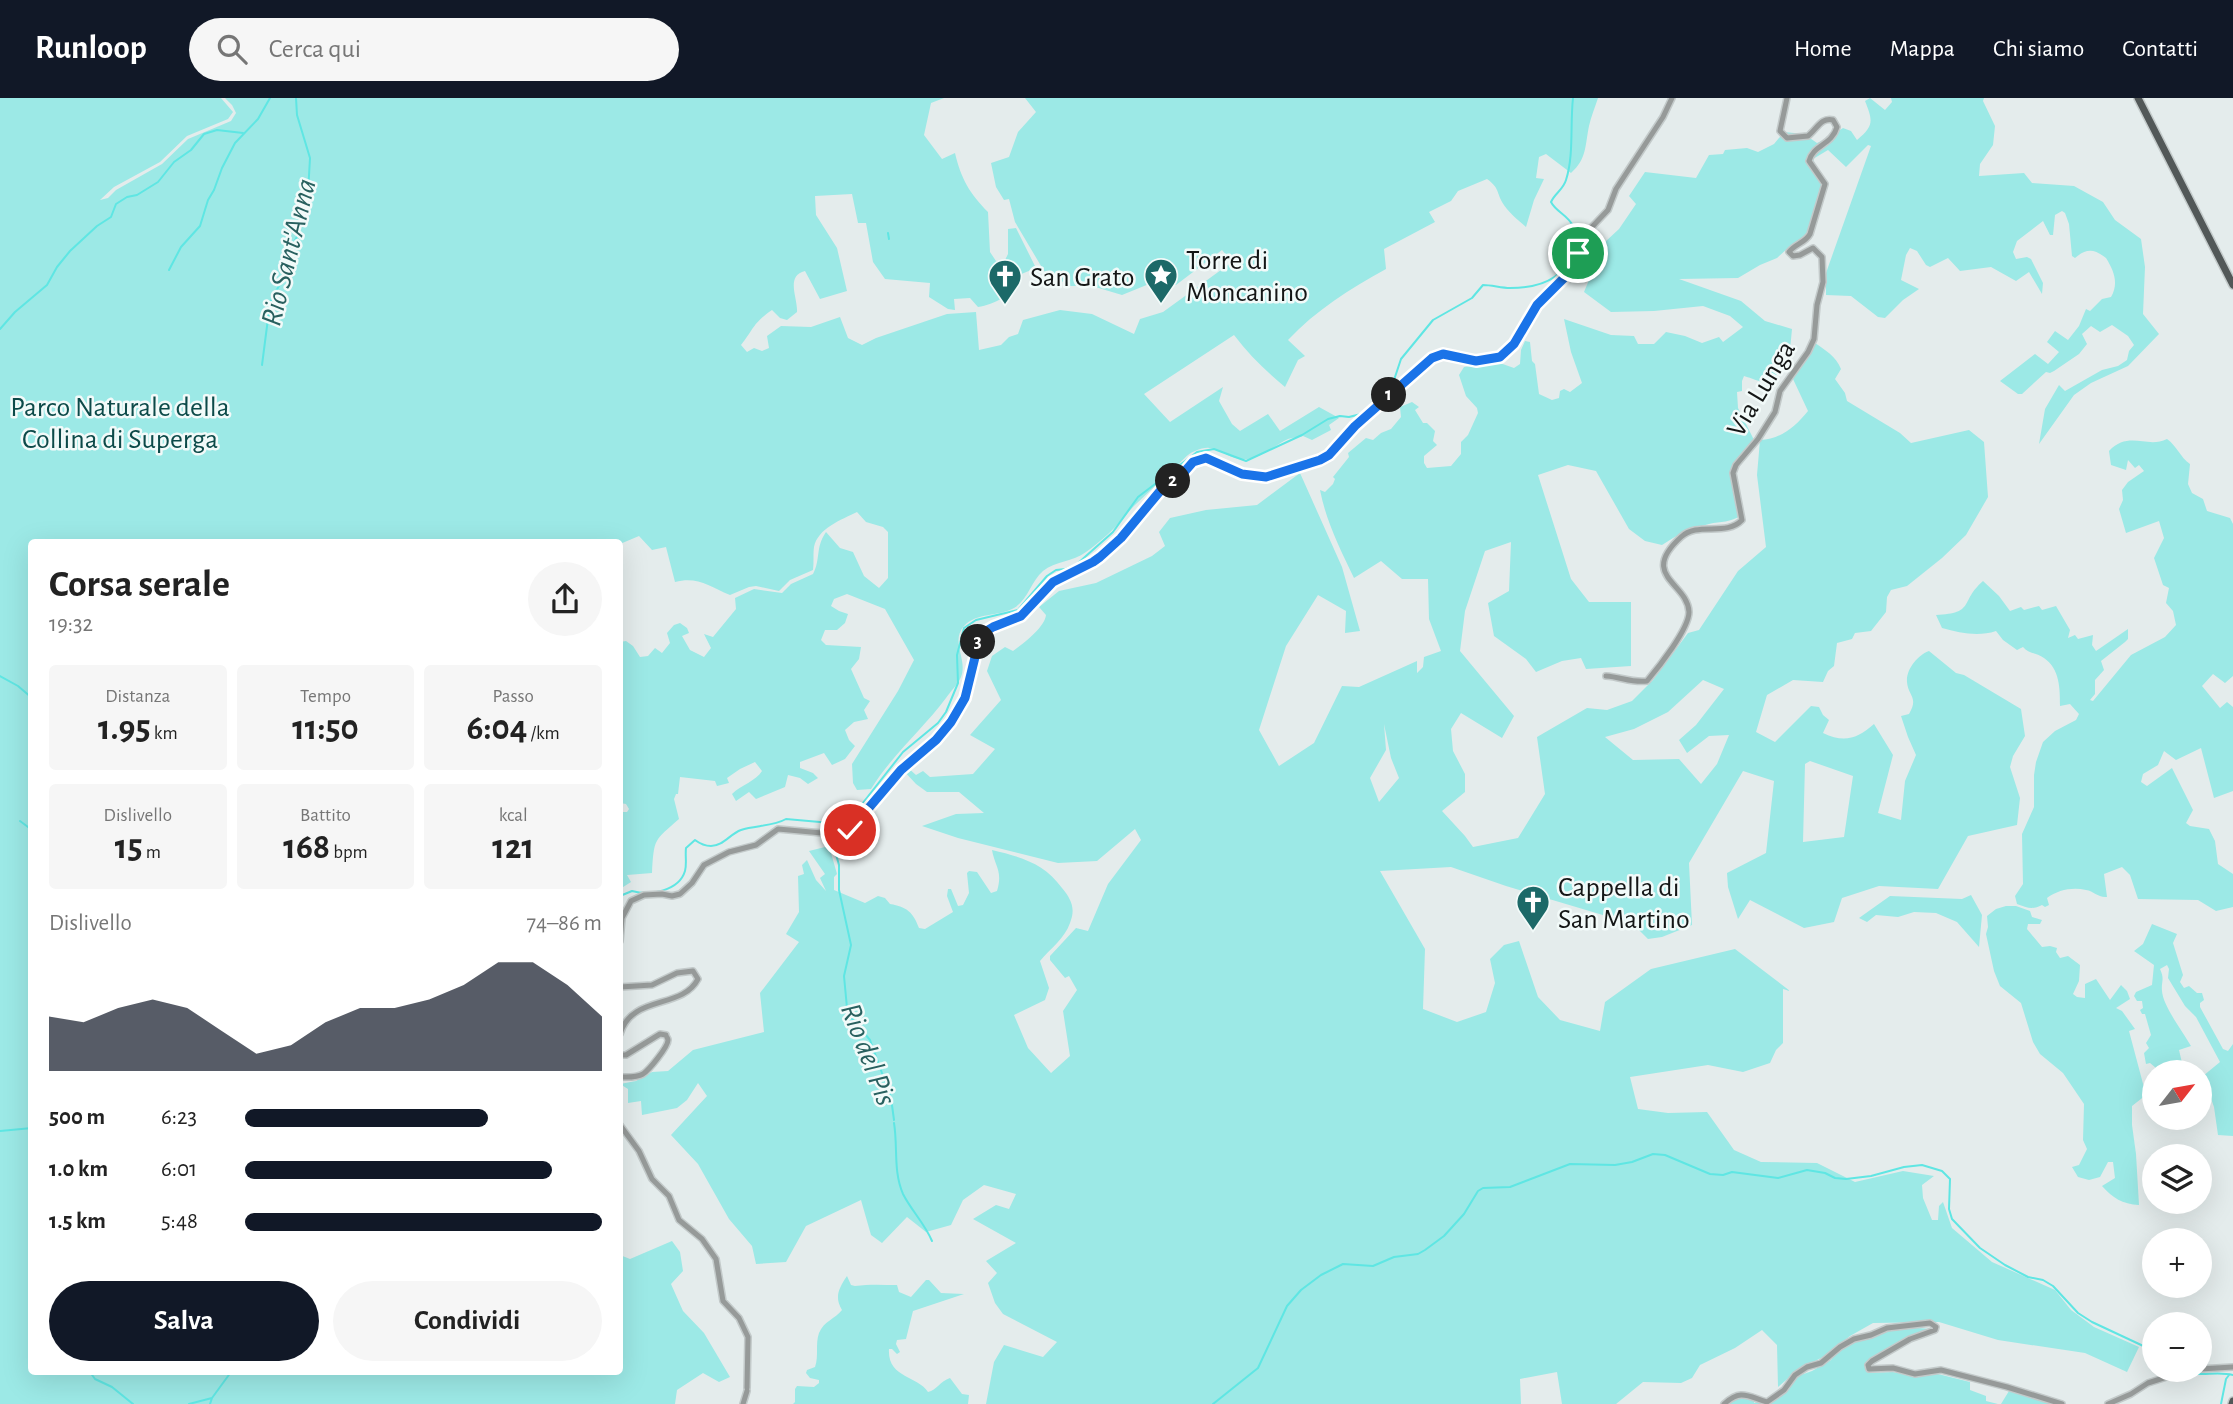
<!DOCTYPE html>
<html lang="it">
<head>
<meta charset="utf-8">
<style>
  :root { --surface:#fff; --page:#f6f6f6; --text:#222; --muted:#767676; --accent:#111827 }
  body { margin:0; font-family:"Alegreya Sans",sans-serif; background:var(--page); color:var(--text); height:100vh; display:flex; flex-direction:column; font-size:26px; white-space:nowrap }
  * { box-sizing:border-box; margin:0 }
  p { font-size:23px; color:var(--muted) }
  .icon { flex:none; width:38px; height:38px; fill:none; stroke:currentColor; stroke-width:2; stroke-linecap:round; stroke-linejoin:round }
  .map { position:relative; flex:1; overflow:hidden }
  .sheet { position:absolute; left:28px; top:441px; width:595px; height:836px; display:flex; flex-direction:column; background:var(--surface); border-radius:7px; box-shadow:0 7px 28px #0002 }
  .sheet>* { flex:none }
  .needle { width:46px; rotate:59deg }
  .fabs { position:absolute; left:2142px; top:962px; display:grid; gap:14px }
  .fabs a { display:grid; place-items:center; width:70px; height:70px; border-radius:50%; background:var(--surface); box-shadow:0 7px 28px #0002; font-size:35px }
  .pin { position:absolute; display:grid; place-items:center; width:60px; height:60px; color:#fff; margin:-30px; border:4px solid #fff; border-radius:50%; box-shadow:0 2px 7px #0007 }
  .km { position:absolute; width:35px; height:35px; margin:-18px; border-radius:50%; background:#222; color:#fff; font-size:19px; line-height:35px; text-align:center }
  .round { display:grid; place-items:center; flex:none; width:74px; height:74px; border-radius:37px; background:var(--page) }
  .overview { display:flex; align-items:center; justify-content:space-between; height:119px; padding:0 21px }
  h1 { font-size:38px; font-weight:600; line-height:52px }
  .figures { display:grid; grid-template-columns:repeat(3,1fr); gap:10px; height:119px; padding:7px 21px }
  .figures div { display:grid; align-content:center; border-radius:7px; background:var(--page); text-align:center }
  .figures b { font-size:35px; font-weight:600 }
  .figures small { font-size:19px; font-weight:400 }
  .figures p { font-size:19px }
  .chart { height:196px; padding:14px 21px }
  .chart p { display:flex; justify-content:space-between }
  .chart svg { width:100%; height:126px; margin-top:7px; fill:var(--accent); opacity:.7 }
  .cta { display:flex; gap:14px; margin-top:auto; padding:14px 21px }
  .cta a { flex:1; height:80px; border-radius:42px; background:var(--accent); color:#fff; font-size:28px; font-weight:600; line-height:80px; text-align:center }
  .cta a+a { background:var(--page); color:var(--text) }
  ul { padding:0 21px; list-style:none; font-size:23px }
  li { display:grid; grid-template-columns:112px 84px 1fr; align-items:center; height:52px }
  li i { height:18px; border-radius:9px; background:var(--accent) }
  header { display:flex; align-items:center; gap:42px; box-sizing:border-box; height:98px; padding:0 35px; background:var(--accent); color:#fff }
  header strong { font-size:33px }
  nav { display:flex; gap:38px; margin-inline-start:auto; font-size:24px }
  .search { width:490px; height:63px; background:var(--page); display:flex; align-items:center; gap:18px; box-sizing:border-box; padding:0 24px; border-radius:38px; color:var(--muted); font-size:26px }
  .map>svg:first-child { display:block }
  .green { fill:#9ce9e6; fill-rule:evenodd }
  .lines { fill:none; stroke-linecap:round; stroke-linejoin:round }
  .stream { stroke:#5fe6e3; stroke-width:2 }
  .minor-casing { stroke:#c3caca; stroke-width:8 }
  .major-casing { stroke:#c3caca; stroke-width:10 }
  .minor { stroke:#969a99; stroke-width:5 }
  .major { stroke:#525858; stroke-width:7 }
  .route-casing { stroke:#fff; stroke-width:14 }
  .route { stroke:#1a73e8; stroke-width:9 }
  .labels { text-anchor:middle; stroke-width:5; stroke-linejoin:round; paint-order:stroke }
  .poi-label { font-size:28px; fill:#141616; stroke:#f2faf9; text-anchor:start }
  .street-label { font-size:28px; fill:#141616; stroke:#f2faf9 }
  .park-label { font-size:28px; fill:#0c4a49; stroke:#f2faf9 }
  .water-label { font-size:30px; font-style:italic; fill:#28605f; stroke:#f2faf9 }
</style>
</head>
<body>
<header>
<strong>Runloop</strong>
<div class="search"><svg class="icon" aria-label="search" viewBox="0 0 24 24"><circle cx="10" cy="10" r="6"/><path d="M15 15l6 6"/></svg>Cerca qui</div>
<nav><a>Home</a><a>Mappa</a><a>Chi siamo</a><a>Contatti</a></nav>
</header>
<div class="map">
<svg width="2233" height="1306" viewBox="0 0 2233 1306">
  <rect width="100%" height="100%" fill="#e4ecec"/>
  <path class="green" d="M0 0H221L233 14 228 21 187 38 160 64 114 89 100 102 108 100 116 92 162 66 188 41 231 23 236 15 232 7 225 0H944L931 5 924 37 942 61 955 55C961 81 970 96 988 114L990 154 996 163 1000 164 1005 162 1008 156V131L1016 130 1036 170 1019 177C1015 196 996 206 978 209L970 200 954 201 955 212 948 211 929 199 930 185 885 181 873 164 866 125H858L852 96 815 98 816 117 837 150 847 193 820 201 805 173C785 178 798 200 797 214L787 222 780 220 772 212C752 226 754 231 741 247L747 254 754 250 762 253 769 250 767 238 781 228 811 229 840 219 848 240 862 247 876 240 947 216 976 214 979 252 1001 247 1009 239 1018 236 1023 222 1060 212 1092 216 1134 236 1140 221 1163 214 1232 164 1222 152 1176 187 1149 186 1122 197 1092 188H1070L1044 173 1015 124 1009 101 1004 102 996 89 991 65 1009 59 1018 34 1036 14 1025 0H1598C1595 9 1591 19 1589 28 1585 47 1587 61 1571 75L1546 56 1539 59 1536 80 1544 81 1534 102 1526 129C1518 122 1508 114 1502 104 1496 92 1499 90 1487 81L1458 93 1451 103 1429 114 1435 124 1384 151 1386 171C1350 191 1316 212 1288 242L1305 258 1298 262 1285 289C1266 273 1249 257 1234 237L1144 296 1170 324 1223 289 1219 303 1232 326 1240 333 1268 316 1280 333 1319 309 1339 320 1329 327 1331 332 1312 342 1303 338C1298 340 1293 339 1288 341 1273 348 1259 363 1240 361 1222 359 1216 343 1195 353 1187 356 1181 364 1175 370 1161 382 1149 394 1136 406 1129 412 1125 420 1118 426 1109 436 1097 446 1086 454 1073 464 1055 463 1043 473 1031 483 1028 502 1014 510 998 519 977 514 964 528 950 544 968 561 961 579 958 586 950 594 946 600 922 632 892 657 871 691L857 692 853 685 852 666 898 593 914 562 885 511 847 496 834 501 831 508 839 513 848 516 845 525 837 532H825L821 542 826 547 861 549 859 561 851 571 864 600 870 603 864 612 868 621 854 624 845 632 849 642 855 648 845 661 832 667 824 655 800 664V670L813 675 818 680 808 686 800 680 788 677 785 689 756 701 749 694 736 703 732 696C741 687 756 683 762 673L755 664 740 671 727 680 729 685 717 688 715 683 680 679 678 696H676L674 701 679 721C654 743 654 740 652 775L627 777 631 784 620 791V714H627L629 711 626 706 620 705V544L626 543 633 548 640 559 648 558 655 550 662 555 670 545 667 535 674 527 680 525 687 530 689 535 682 538 690 552 704 559 711 550 704 536 713 539 736 511 735 500 754 491 782 495 791 486 813 476C821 461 815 450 826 434L840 450 853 454 864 478 879 490 888 480V434L883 429 866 424 857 414C841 422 818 430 814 449 813 456 814 464 813 472L790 482 779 493 756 488 749 489 730 497C709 488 697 478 675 484L666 449 652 452 639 438 620 446V444H32V1274H620V1157L630 1161 672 1143 680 1154 683 1173 671 1186 683 1213 704 1235 730 1279 719 1284 703 1275 677 1292 675 1306H0Z
    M1870 0 1885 12 1892 4 1891 0H1984L1983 3 1995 28 1993 47 1980 66 1979 78 2024 75 2032 85 2074 88 2103 104 2115 122 2141 141 2145 169 2143 216 2159 236 2128 268 2091 285 2074 297 2039 346 2045 311 2059 287 2065 293 2102 272 2118 268 2127 262 2129 253 2134 247 2128 238 2112 227 2100 234 2091 228 2082 236 2087 246 2079 256 2054 273 2050 275 2046 274 2022 296H2018L2000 283 2035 256 2048 266 2059 254 2047 244 2055 233 2068 242 2079 228 2086 211 2090 213 2102 201 2111 199C2119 185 2114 173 2106 160 2094 151 2087 150 2075 160L2072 158 2069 126 2065 115 2062 113 2055 117 2053 137H2050L2043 123 2017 143 2013 154 2016 161 2027 159 2031 161 2043 185 2042 196 2029 174 2016 183 1991 169 1960 173 1948 160 1930 169 1926 167 1917 153 1910 150 1906 157 1901 182 1919 191 1903 202 1885 220 1878 219 1851 198 1826 197V175L1871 48 1868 47 1846 69 1828 52 1813 61 1823 86 1822 91 1806 138 1789 149 1777 160 1760 167 1738 180 1679 181 1741 203 1765 223 1792 231 1788 273 1778 275C1768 290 1758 282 1744 278L1742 283V293L1737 294 1738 310 1754 342 1732 377 1733 389 1742 417C1730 425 1721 423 1709 426 1691 430 1677 437 1662 447L1645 443 1629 431 1596 373 1568 367 1538 377 1571 481 1589 504H1631V568L1586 571 1581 560 1562 563 1536 574 1526 561 1494 538 1488 505 1509 493 1511 444 1485 453 1465 513 1460 553 1514 618 1502 640 1461 615 1451 631 1453 653 1465 676V694L1442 713 1465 738 1473 749 1518 740 1545 696 1537 639 1587 610 1607 612 1632 603 1653 582 1688 535 1699 532 1738 473 1766 449 1757 377 1760 342C1781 341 1795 329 1808 313L1793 281 1815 245C1825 252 1836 258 1841 271L1835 281 1845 295 1847 303 1900 335 1911 345 1969 332 1984 344 1988 399 1966 437 1942 460 1907 488 1891 492 1887 499 1886 514 1871 533 1855 535 1852 541 1837 545 1834 568 1828 573 1823 584 1793 582 1767 597 1756 634 1775 644 1811 608 1819 609 1823 617 1829 622 1823 635C1844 645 1857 641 1874 626L1893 657 1878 715 1901 722 1905 683 1916 657 1908 639 1901 618 1909 616C1919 599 1908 598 1907 584 1906 571 1918 557 1929 553L1956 575 1964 577 2021 611 2025 638 2013 658 2010 669 2020 700 2017 727 1968 738 1938 791 1879 788 1842 800 1834 824 1804 830 1750 802 1738 821 1728 789 1727 775 1766 755 1774 683 1743 673 1689 765 1692 827 1662 839 1648 841 1633 826 1506 788 1451 769 1380 773 1425 851 1423 911 1457 924 1486 914 1495 885 1490 861 1504 847 1519 843 1538 899 1560 922 1600 933 1605 904 1651 871 1735 851 1790 893 1783 891V945L1776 952 1770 965 1743 974 1708 967 1630 979 1638 1011 1668 1015 1707 1014 1734 1052 1761 1064 1817 1065 1855 1084 1903 1073 1934 1078 1922 1087 1923 1100 1932 1122H1938L1939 1108 1943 1104 1952 1130 1992 1164 2055 1192 2071 1212 2094 1229 2139 1249 2127 1274 2085 1255 1998 1242 1939 1224 1873 1225 1850 1238 1825 1258 1799 1271 1778 1289 1777 1247 1762 1232 1735 1250 1700 1267 1692 1280 1681 1285 1643 1284 1616 1306H1562L1557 1274 1520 1281 1521 1306H986L994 1264 1004 1247 1043 1259 1057 1244 1003 1216 995 1205 988 1185 997 1175 986 1163 1016 1145 973 1121 996 1107 1009 1111 1016 1096 984 1087 963 1102 951 1127 926 1134 907 1119 882 1145 871 1137 861 1102 806 1128 786 1164 756 1166 752 1148 729 1121 698 1066 671 1037 707 998 698 985 687 1002 677 1010 642 1017 641 1003 628 1005V991L620 986 636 983 652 974 668 973 693 952 764 934 760 895 799 844 786 836 799 814 798 778 804 776 802 767 807 762 816 782 826 793 820 780 825 776 809 753 829 748 837 776 834 779V792L865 805 878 798 885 800 890 806C907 809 913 814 919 830L925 831 953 814 947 798 948 791H951L958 808 963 807 969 795 967 775 969 773 977 774 991 795 997 793C1003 773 995 769 992 752 1021 759 1044 765 1062 790 1071 801 1076 810 1070 825 1065 840 1050 851 1040 863L1049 890 1045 902 1014 917 1028 950 1051 975 1070 958 1063 913 1077 892 1069 878 1065 880 1050 862V858L1076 830 1088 833 1108 786 1141 742 1135 731 1097 763 1058 765 958 740 922 728 956 716 984 715 959 694H927L916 686 903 672 907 669 916 677 923 673 930 679 973 676 995 651 970 637 1001 602 987 573 992 558 1005 549 1013 553C1023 546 1045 529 1046 517L1039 509 1059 493 1096 485 1152 458 1165 448 1159 434 1170 420 1206 412 1257 407 1300 375 1342 469 1360 533 1345 535 1346 513 1318 497 1286 548 1259 632 1279 668 1314 645 1342 588 1359 589 1417 563V575L1423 569 1424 559 1441 553 1429 521 1428 481H1402L1381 463 1354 480C1340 451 1326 423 1320 392L1325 394 1333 386 1335 381 1333 379 1349 359 1348 355 1366 340 1373 342 1381 335 1391 331 1401 319 1400 309 1412 304 1419 309 1415 312 1423 325H1427L1435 333 1433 343 1437 347 1424 358V365L1427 370 1451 368 1461 356V344L1468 337 1478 315 1477 310 1466 298 1459 277 1464 269 1497 264 1514 270 1520 266 1521 252 1525 243 1530 244 1532 263 1535 266 1539 296 1552 302 1559 300 1560 293 1564 291 1570 294 1582 285 1571 254 1564 221 1611 237 1634 238 1638 246H1654L1666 234 1685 238 1702 245 1719 239 1723 244 1743 229 1730 218 1703 208 1654 213 1611 214 1584 194 1605 144 1619 131 1636 106 1629 98 1645 74 1696 80 1709 57 1723 56 1725 52 1747 50 1758 54 1774 46 1784 34 1804 36 1817 45 1826 41 1843 30 1851 33 1857 42C1874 28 1873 23 1865 3ZM1703 582 1724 591 1696 627 1679 642 1687 655 1709 638 1729 637 1717 666 1701 686 1679 661 1633 662 1605 639 1634 631 1668 614ZM1384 626 1391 660 1399 680 1379 704 1370 680 1386 652ZM1810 663 1853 678 1844 739 1803 744 1805 666Z
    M2167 341C2177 348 2180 359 2190 366L2188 386 2192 395 2203 401 2207 413 2230 420 2233 426V578L2225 585 2213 576 2202 588 2220 610 2227 604 2233 609V693L2214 700 2201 650 2176 662 2164 653 2158 667 2143 676 2141 684 2147 688 2172 670 2193 712 2186 725 2190 728 2209 731 2215 743 2218 766 2233 776V809L2216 813 2198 802 2138 801 2130 777 2122 769 2104 776 2107 799C2098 800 2094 793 2086 792 2072 789 2058 792 2047 800L2049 807 2045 809 2042 807C2033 812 2027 810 2017 806L2015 798 2023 786 2022 736 2034 709V677L2036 664 2043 644 2055 633 2076 622 2079 616 2070 606 2060 608C2060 591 2060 571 2044 560 2037 555 2029 556 2023 549L2017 552 2003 542 1996 533C1978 539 1960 535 1942 530L1936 517C1976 515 1959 504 1983 483L1999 498 2010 513 2021 509 2024 512 2039 508 2042 512 2056 508 2070 532 2068 540 2075 537 2078 541 2093 537 2092 547 2096 553 2128 531V541L2125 544 2101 563 2104 572 2095 582V596L2090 602 2093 603 2131 557 2165 539 2176 527 2173 513 2166 505 2169 490 2163 487 2154 460 2164 440 2159 423 2126 435 2119 411 2123 402 2122 392 2128 384 2144 373 2139 367 2135 370 2128 362 2126 372 2111 367 2109 353C2129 332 2147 351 2167 341Z
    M1971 797 1982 817 1979 849 1957 824 1936 815 1914 814 1898 819 1876 817 1867 824 1859 820 1890 798 1962 801Z
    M2006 808H2016L2030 813 2032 819 2042 822 2040 826H2028L2027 831 2042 849 2050 848 2057 850 2056 854 2060 860 2068 858 2080 867 2079 883 2073 896 2077 899 2085 900V886L2096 881 2110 902 2121 887 2127 893 2130 901 2116 910 2122 913 2135 931 2129 933 2146 997 2132 1008V1027L2136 1056 2139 1107C2122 1106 2113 1100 2102 1088L2115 1080 2113 1064H2108L2100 1079 2089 1082 2078 1079 2072 1069 2079 1067 2087 1051 2083 1042 2084 1006 2063 975 2040 956 2033 944 2021 905 2000 888 1994 873 1986 836 1988 829 1987 818 1996 811Z
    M2152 826 2177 836 2173 845 2183 877 2180 884 2184 890 2189 888 2197 895H2202L2204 902 2200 905V909L2223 951 2228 953 2233 946V1038L2218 1037 2214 1009 2203 978 2220 964 2196 919 2185 908 2168 880 2169 871 2167 867 2160 871C2165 882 2161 883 2162 893 2163 908 2183 934 2191 948L2179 952 2183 969 2179 975H2157L2156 970 2150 965 2146 966 2144 955 2149 950 2146 945 2151 937 2145 916H2142L2140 912 2143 910 2142 903H2137L2134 898 2136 894 2152 887 2154 867 2134 853 2143 846Z
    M847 1178 851 1187 855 1188C870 1186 883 1187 897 1187L899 1194 911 1199 926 1182H929L941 1195 964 1196 913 1213 906 1241 897 1242 896 1246 900 1254 897 1256 892 1251H889C887 1280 918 1278 928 1294 937 1292 940 1283 950 1280L962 1296 969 1297 968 1306H793L795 1304V1291L797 1288 814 1289 819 1285V1282L810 1280 806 1275 807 1272 815 1269C819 1258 815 1246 819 1235 824 1223 835 1221 842 1212 834 1199 839 1190 847 1178Z
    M1906 1229 1931 1231 1866 1267V1273L1870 1275 1893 1274 1916 1279 1934 1275 1970 1284V1292L1986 1298V1303L1998 1306H1728C1738 1298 1742 1297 1754 1302V1305L1759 1303 1767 1305 1798 1278 1812 1273 1831 1262 1840 1250 1886 1232Z
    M2009 1293 2052 1306H2001Z"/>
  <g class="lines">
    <path class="stream" d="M888 135 889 141
      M169 172 181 149 200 128 208 102 214 92 222 70 235 45 258 21 270 0
      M0 231 15 214 47 187 57 169 70 153 97 128 111 119 116 106 127 99 137 97 158 84 174 64 191 52 204 36 217 32 243 35
      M262 267 270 205 284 178 287 169 286 159 299 135 298 119 308 95 310 60 297 17 296 0
      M0 578 18 588 32 600
      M20 723 32 732
      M831 727 833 746 839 767V792L851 847 844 878 847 910 850 918 870 942 891 1000 894 1022
      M620 798 632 793C650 798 679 793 685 773 687 766 685 757 686 750L695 742C699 745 705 748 711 748 723 748 730 736 741 732 755 727 772 729 786 721L831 725 851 720 903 654 938 625 946 614 958 585 957 557 964 530 976 522 1018 512 1047 478 1056 472 1066 471 1077 466 1113 434 1138 399 1197 354 1214 351 1246 363 1302 337 1328 321 1340 318 1349 319 1361 316 1386 294 1394 282 1401 261 1433 222 1472 200 1483 187C1492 187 1501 190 1510 190 1537 190 1563 183 1572 155 1575 146 1577 137 1573 128 1568 117 1556 114 1551 104 1555 95 1563 92 1566 82 1574 57 1570 27 1573 0
      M894 1025C898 1049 893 1073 903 1096 911 1112 925 1126 932 1143
      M0 1033 32 1030
      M2187 1273 2189 1275C2204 1278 2218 1273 2233 1277
      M90 1274 95 1281 112 1289 133 1306
      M189 1306 212 1300
      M210 1306 212 1300 231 1274
      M1213 1306 1258 1270 1287 1208 1301 1192 1321 1177 1343 1166 1373 1168 1394 1159 1418 1156 1425 1152 1444 1138 1464 1116 1478 1093 1483 1090 1510 1089 1570 1066 1615 1067 1632 1064 1653 1056 1665 1057 1710 1076 1723 1077 1732 1074 1778 1080 1807 1072 1825 1075 1835 1080 1846 1081 1871 1078 1904 1069 1922 1067 1942 1073 1950 1081 1949 1111 1952 1121 1980 1150 2005 1167 2028 1179 2043 1182 2053 1188 2078 1215 2092 1224 2154 1253
      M2221 1306 2226 1281 2229 1277"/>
    <defs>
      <path id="minor" d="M1606 578C1621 579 1632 585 1647 583 1658 570 1689 531 1689 514 1688 485 1638 478 1681 439 1698 423 1726 439 1742 422L1733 375 1736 367 1758 341 1775 314 1780 293 1808 254 1814 241 1817 207 1823 184 1822 159 1813 150 1800 157 1793 158 1789 154C1795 146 1805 145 1810 136L1825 86 1809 63C1813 47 1832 47 1837 29L1833 22C1821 19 1817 31 1808 38L1787 40 1780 33 1787 0
        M620 843 622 820 631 803 644 797 662 796 672 798 680 796 692 785 704 767 729 754 756 747 778 731 833 736 850 732 901 672 927 651 951 624 965 600 978 547 983 535 993 529 1017 521 1027 514 1053 484 1093 464 1100 459 1121 440 1166 386 1179 380 1193 364 1206 360 1242 376 1266 379 1320 362 1329 357 1355 328 1432 259 1443 256 1476 263 1500 259 1514 246 1537 207 1566 178 1590 131 1608 112 1616 91 1663 19 1672 0
        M620 889 652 887 677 875 693 873 698 881C682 912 632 896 620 936
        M620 957H626L660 936 666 937C666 939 668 940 668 942 668 949 649 972 643 976 636 980 627 979 620 979
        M620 1027 639 1053 652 1081 669 1098 679 1122 702 1141 716 1161 723 1203 739 1220 748 1239 747 1290
        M2200 1271 2233 1269
        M743 1306 747 1293
        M1724 1306C1741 1291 1747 1298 1767 1304L1784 1292 1795 1277 1807 1269 1821 1265 1840 1249 1854 1241 1871 1237 1887 1230 1930 1225 1936 1229 1935 1232 1910 1241 1872 1263 1868 1267 1869 1271 1893 1270 1915 1276 1941 1272 2007 1289 2062 1306
        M2108 1306 2131 1296 2148 1285 2188 1272"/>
      <path id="major" d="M2138 0 2233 187
        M2232 1306 2233 1303"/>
    </defs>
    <use href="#minor" class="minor-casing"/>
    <use href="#major" class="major-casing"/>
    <use href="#minor" class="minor"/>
    <use href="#major" class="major"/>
  </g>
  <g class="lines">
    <defs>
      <path id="route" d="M850 732 901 672 936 642 951 624 965 600 978 547 983 535 993 529 1021 518 1053 484 1093 464 1100 459 1121 440 1166 386 1179 380 1193 364 1206 360 1242 376 1266 379 1320 362 1329 357 1355 328 1432 260 1443 256 1476 263 1500 259 1514 246 1537 207 1566 178 1578 155"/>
    </defs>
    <use href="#route" class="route-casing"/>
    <use href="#route" class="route"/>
  </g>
  <defs>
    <symbol id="sight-pin" viewBox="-11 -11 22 30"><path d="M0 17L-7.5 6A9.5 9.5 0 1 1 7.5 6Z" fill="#1c6968" stroke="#f2faf9"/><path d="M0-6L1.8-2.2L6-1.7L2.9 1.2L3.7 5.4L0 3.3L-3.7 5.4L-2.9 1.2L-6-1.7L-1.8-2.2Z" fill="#fff"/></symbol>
    <symbol id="church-pin" viewBox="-11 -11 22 30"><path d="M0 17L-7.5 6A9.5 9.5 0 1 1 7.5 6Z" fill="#1c6968" stroke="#f2faf9"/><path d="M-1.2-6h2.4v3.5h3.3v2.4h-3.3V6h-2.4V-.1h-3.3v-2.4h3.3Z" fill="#fff"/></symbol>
  </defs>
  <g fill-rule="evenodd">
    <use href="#sight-pin" x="1142" y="158" width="38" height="52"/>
    <use href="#church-pin" x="986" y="159" width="38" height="52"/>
    <use href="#church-pin" x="1514" y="785" width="38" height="52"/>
  </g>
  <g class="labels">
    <g class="poi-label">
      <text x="1186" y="171">Torre di<tspan x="1186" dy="32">Moncanino</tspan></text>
      <text x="1030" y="188">San Grato</text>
      <text x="1558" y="798">Cappella di<tspan x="1558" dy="32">San Martino</tspan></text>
    </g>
    <g class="street-label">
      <text transform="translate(1760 290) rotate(-59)" y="10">Via Lunga</text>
    </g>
    <g class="park-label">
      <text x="120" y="318">Parco Naturale della<tspan x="120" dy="32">Collina di Superga</tspan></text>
    </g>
    <g class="water-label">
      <text transform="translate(288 154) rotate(-76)" y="10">Rio Sant'Anna</text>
      <text transform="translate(869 956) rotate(69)" y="10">Rio del Pis</text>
    </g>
  </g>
</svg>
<div class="fabs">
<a><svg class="needle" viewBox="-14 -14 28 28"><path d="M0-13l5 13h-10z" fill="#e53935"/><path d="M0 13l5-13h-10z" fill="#767676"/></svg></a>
<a><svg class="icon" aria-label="layers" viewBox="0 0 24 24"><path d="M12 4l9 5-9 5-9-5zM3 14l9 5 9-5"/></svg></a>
<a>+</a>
<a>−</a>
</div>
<div class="pin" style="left:1578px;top:155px;background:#1e9e55"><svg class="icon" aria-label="arrive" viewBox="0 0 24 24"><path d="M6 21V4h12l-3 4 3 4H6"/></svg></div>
<div class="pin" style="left:850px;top:732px;background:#d93025"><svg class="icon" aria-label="check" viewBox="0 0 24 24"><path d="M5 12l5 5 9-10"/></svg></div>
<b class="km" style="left:1389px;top:297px">1</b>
<b class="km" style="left:1173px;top:383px">2</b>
<b class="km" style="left:978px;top:544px">3</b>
<section class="sheet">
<div class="overview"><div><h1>Corsa serale</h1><p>19:32</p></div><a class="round"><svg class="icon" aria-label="share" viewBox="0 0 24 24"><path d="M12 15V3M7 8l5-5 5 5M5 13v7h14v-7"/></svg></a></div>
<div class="figures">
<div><p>Distanza</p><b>1.95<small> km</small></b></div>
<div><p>Tempo</p><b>11:50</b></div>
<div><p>Passo</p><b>6:04<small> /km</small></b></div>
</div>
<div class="figures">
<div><p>Dislivello</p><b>15<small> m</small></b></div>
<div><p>Battito</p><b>168<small> bpm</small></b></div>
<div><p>kcal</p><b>121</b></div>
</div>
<div class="chart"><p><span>Dislivello</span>74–86 m</p>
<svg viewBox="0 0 160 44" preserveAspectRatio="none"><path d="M0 44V25L10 27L20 22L30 19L40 22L50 30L60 38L70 35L80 27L90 22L100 22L110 19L120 14L130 6L140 6L150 14L160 25V44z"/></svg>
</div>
<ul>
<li><b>500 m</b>6:23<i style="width:68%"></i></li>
<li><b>1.0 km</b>6:01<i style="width:86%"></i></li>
<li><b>1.5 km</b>5:48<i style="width:100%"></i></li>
</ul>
<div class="cta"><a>Salva</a><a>Condividi</a></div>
</section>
</div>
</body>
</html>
